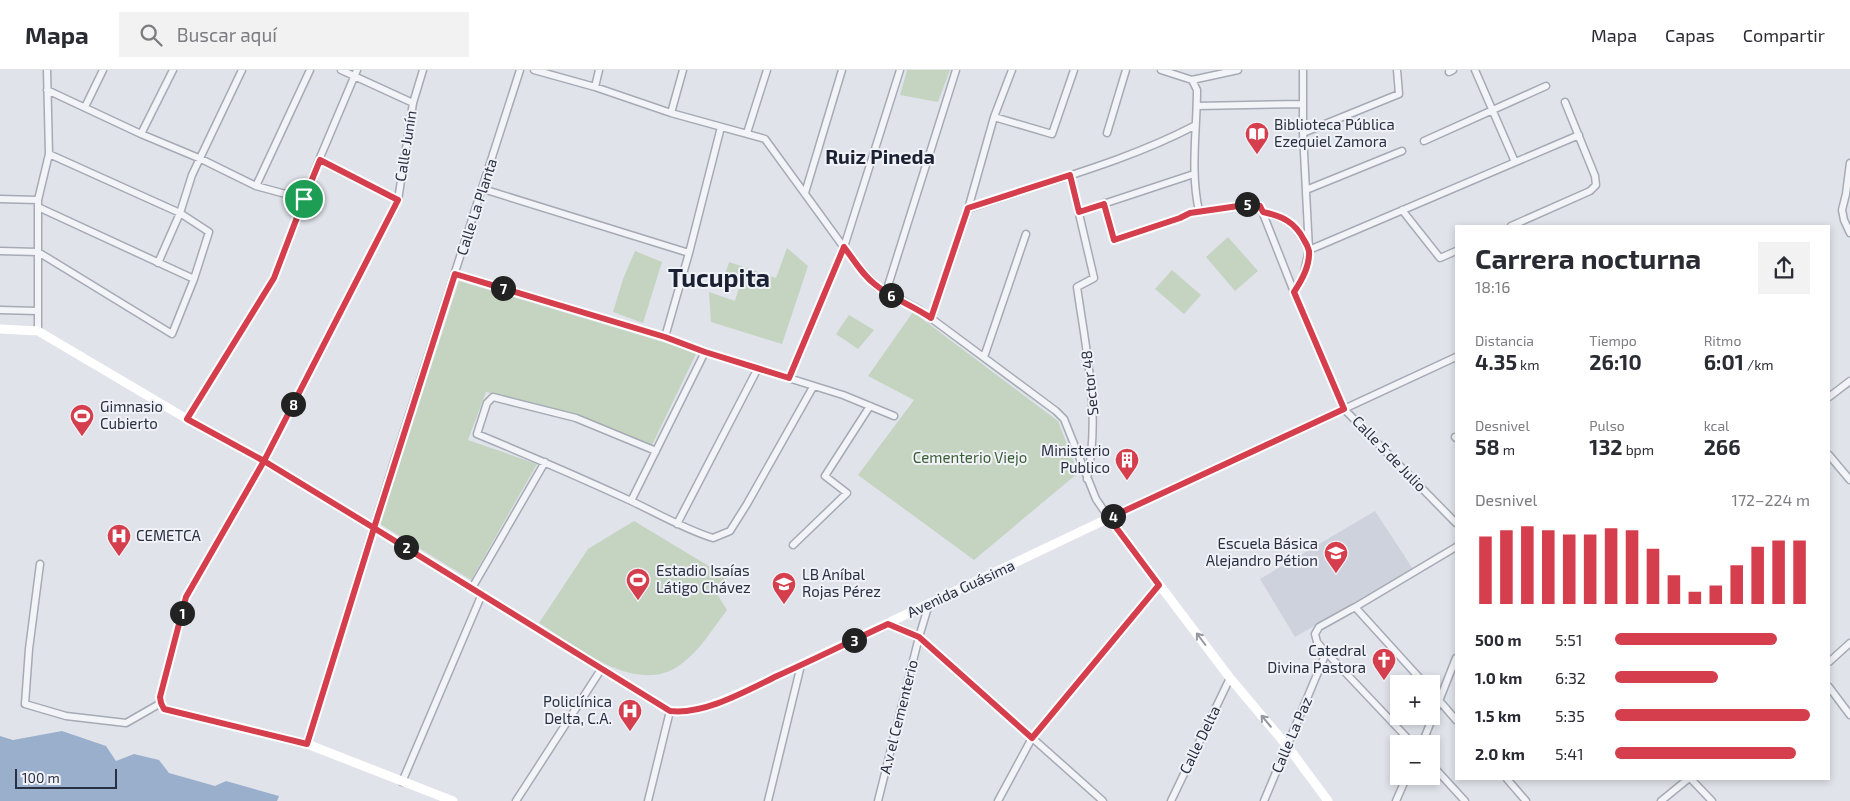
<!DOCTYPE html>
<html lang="es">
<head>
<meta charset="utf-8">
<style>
  :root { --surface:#fff; --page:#f2f2f3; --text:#2b2b33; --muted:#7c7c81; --line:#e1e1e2; --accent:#d53f4d }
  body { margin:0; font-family:"Exo 2",sans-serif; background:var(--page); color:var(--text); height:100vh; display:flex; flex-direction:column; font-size:19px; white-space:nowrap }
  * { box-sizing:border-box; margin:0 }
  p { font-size:16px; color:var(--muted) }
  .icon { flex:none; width:28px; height:28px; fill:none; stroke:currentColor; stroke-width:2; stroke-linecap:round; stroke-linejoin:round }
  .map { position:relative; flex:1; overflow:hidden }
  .drawer { position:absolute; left:1455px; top:155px; width:375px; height:555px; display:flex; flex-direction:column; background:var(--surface); border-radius:0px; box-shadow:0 2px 8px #0003 }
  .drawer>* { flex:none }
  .tools { position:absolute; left:1390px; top:605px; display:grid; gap:10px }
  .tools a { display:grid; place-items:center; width:50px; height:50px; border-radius:0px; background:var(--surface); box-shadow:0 2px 8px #0003; font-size:25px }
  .scale { position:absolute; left:15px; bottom:12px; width:102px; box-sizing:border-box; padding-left:5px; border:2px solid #283042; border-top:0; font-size:14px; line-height:18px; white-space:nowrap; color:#283042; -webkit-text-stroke:4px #f0f2f7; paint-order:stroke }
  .pin { position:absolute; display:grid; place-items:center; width:42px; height:42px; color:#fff; margin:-21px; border:2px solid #fff; border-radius:50%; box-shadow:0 1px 5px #0007 }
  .km { position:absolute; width:25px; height:25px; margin:-12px; border-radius:50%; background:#222; color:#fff; font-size:14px; line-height:25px; text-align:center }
  .round { display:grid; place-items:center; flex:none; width:52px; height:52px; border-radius:0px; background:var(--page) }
  .head { display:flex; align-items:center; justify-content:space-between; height:85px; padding:0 20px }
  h1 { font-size:28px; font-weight:700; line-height:38px }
  .figures { display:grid; grid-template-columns:repeat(3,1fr); gap:8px; height:85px; padding:5px 20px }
  .figures div { display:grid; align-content:center }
  .figures b { font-size:21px; font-weight:700 }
  .figures small { font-size:14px; font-weight:400 }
  .figures p { font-size:14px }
  .chart { height:140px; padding:10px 20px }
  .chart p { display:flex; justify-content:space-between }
  .chart svg { width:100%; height:90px; margin-top:5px; stroke:var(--accent); stroke-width:6 }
  ul { padding:0 20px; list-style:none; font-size:16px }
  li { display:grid; grid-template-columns:80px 60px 1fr; align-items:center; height:38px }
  li i { height:12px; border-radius:6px; background:var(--accent) }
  header { display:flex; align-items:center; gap:30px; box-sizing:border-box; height:70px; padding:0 25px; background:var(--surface); border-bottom:1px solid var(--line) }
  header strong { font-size:24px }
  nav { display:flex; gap:28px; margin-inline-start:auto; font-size:18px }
  .search { width:350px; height:45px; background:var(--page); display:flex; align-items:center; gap:12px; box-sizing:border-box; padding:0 18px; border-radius:0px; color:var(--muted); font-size:19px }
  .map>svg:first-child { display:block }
  .built { fill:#ced2dc }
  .green { fill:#c4d4c1 }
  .water { fill:#99afcc }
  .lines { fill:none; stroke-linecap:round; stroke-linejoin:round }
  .minor-casing { stroke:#a5aab4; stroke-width:9 }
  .minor { stroke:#f3f4f8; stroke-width:6 }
  .secondary { stroke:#fff; stroke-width:9 }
  .oneway { stroke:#9498a0 }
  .route-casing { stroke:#fff; stroke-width:10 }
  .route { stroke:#d53f4d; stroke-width:6 }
  .labels { text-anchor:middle; stroke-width:4; stroke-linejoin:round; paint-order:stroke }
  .poi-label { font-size:15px; fill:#283042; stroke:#f0f2f7; text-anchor:start }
  .street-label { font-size:15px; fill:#283042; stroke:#f0f2f7 }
  .park-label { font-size:15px; fill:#3a5e34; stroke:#f0f2f7 }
  .district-label { font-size:20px; font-weight:bold; fill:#1a2133; stroke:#f0f2f7 }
  .town-label { font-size:25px; font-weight:bold; fill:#1a2133; stroke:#f0f2f7 }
</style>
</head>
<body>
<header>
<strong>Mapa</strong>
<div class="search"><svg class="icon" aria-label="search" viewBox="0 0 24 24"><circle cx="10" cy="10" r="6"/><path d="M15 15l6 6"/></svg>Buscar aquí</div>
<nav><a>Mapa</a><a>Capas</a><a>Compartir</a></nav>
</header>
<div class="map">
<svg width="1850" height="731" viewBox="0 0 1850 731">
  <rect width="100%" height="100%" fill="#e0e3ea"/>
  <path class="built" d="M1375 441 1413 499 1295 567 1260 509Z"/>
  <path class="green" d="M907 0H950L938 32 900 25Z
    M1228 167 1258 201 1235 221 1206 187Z
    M787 178 808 196 782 274 711 252 709 222 735 231 741 211 725 205 729 192 776 208Z
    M635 181 662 192 643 253 613 242 623 209Z
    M1172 200 1201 225 1184 244 1155 219Z
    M459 211 697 282 652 375 578 345 486 322 468 370 537 394 471 510 380 454Z
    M913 242 1058 351 1078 403 974 490 858 405 914 330 868 306Z
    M849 245 874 260 858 279 836 264Z
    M634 451 727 507 716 522 727 540C713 558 700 581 680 595 636 627 576 576 539 553L588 479Z"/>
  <path class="water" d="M62 661 106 676 116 691 134 684 159 690 169 703 215 716 226 711 279 726 277 731H0V666L13 670Z"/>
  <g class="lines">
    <defs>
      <path id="minor" d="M341 0 413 33
        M534 0 595 17 671 43 765 69 856 194 876 216 920 240 1056 341 1064 349 1096 429 1109 448 1456 287
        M1161 0 1192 10 1238 0
        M1475 0 1515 92
        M1449 2 1453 0
        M1192 10 1197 20C1197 60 1190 101 1199 141
        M595 17 599 0
        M47 20 141 64 201 89 256 116 304 129
        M1197 36 1303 34
        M85 37 103 0
        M671 43 683 0
        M994 47 1052 64 1074 0
        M747 63 767 0
        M1107 63 1126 0
        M1303 63 1399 24 1397 0
        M141 64 173 0
        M1424 71 1546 16
        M319 90 398 130
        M1850 93 1846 124 1842 140 1844 150 1850 163
        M1070 105 1094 208 1077 217C1086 280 1101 346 1087 409
        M256 116 310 0
        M483 119 689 183
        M1306 120 1402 81
        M805 123 842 0
        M0 129 38 130
        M1104 133 1114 170 1180 148 1190 143 1252 134 1260 136 1294 222 1344 339 1456 453
        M38 137 194 209
        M968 139C1044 112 1123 93 1194 56
        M1402 140 1440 188 1456 181
        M1079 142 1194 104
        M1263 142C1290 148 1297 156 1309 180L1579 65
        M1511 156 1590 121 1596 115 1595 106 1565 32
        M0 181 38 182 172 264 194 209 209 162 180 143 49 84
        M158 193 180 143 192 105 242 0
        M455 204 665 267 705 282 843 325 894 346
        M886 222 956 0
        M1294 222 1303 207 1309 180 1303 63V0
        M0 240 38 241
        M931 249 968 139 994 47 1012 0
        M38 261V130L49 84 47 0
        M665 267 689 183 721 57
        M984 287 1026 164
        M789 308 844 177 900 0
        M1829 327 1850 311
        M187 349 274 208 319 90 357 0
        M1455 367 1456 368
        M656 381 576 348 493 327 487 333 477 364C528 385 579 407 629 430 657 443 684 459 713 468L730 461 747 434 813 317
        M1829 385 1850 410
        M264 391 398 130 413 33 423 0
        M631 431 705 282
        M677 454 758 298
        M793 475 847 423 825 406 870 336
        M40 494 29 579 25 634 66 646 126 653 161 633
        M472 518 545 392
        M1352 539 1456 477
        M888 553 919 567 1103 731
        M1324 580 1413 674
        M1829 592 1850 573
        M1829 617 1850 645
        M1431 621 1456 650
        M307 674 393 395 520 0
        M1422 674 1456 588
        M1431 694 1465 731
        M1507 709 1526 731
        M1691 709 1712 731
        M402 712 482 524
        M516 731 602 598
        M648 731 670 641
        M768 731 801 595
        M878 731 919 567 929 534
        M998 731 1032 668 1159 515
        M1171 731 1230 608
        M1264 731 1326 583 1317 572 1315 564 1319 557 1355 537 1425 614
        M1396 731 1407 706
        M1661 731 1688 709"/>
    </defs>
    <use href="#minor" class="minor-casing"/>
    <use href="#minor" class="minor"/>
    <path class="secondary" d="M0 259 38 261 187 349 264 391 482 524 670 641C699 644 727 628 753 617L1109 448 1230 608 1288 677 1328 731
      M264 391 186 527 160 627 161 633 165 639 307 674 453 731"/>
  </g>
  <defs><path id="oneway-shaft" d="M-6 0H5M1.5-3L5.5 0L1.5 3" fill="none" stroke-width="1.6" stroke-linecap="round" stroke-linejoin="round" transform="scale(1.25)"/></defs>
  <g class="oneway">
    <use href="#oneway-shaft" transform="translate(1201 569) rotate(-127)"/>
    <use href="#oneway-shaft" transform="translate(1266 651) rotate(-130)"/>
  </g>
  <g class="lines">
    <defs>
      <path id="route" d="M304 129 274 208 187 349 264 391 186 527 160 627 161 633 164 639 307 674 374 458 670 641C704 645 746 621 777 606 815 589 851 571 888 554L919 567 1032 668 1159 515 1109 448 1344 339 1294 222C1302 210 1310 196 1309 181 1308 177 1306 173 1304 170 1295 152 1282 146 1263 142L1260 136 1252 134 1190 143 1180 148 1114 170 1104 134 1079 142 1070 105 968 138 931 248C914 236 893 229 877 216 863 206 854 190 844 177L789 308 705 282 665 267 455 204 374 458 264 391 398 130 320 90 304 129"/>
    </defs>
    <use href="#route" class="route-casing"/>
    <use href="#route" class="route"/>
  </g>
  <defs>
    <symbol id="library-pin" viewBox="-11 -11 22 30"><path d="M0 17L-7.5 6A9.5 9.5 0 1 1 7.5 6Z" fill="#d53f4d" stroke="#f0f2f7"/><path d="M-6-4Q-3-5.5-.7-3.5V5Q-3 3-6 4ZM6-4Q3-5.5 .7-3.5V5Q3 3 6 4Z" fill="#fff"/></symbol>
    <symbol id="stadium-pin" viewBox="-11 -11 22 30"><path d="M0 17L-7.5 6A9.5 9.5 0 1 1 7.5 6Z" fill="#d53f4d" stroke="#f0f2f7"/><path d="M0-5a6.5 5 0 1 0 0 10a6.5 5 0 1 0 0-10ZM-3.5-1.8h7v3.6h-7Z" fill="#fff"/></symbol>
    <symbol id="building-pin" viewBox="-11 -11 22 30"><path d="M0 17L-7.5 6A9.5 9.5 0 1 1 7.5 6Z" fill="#d53f4d" stroke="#f0f2f7"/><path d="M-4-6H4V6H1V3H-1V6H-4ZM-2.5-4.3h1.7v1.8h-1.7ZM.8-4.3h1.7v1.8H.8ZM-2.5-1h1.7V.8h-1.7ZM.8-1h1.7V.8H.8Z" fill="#fff"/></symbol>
    <symbol id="hospital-pin" viewBox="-11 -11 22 30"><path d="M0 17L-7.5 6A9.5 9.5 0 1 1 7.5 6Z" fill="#d53f4d" stroke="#f0f2f7"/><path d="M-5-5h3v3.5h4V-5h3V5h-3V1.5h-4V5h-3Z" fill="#fff"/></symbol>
    <symbol id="school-pin" viewBox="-11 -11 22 30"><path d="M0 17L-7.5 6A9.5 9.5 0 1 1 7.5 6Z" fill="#d53f4d" stroke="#f0f2f7"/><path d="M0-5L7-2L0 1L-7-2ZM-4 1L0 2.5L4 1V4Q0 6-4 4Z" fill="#fff"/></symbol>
    <symbol id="church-pin" viewBox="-11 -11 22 30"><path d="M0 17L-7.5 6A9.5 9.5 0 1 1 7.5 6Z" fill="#d53f4d" stroke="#f0f2f7"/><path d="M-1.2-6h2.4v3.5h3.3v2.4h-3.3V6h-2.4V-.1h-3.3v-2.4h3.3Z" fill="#fff"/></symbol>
  </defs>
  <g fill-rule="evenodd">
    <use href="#library-pin" x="1243" y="50" width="28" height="38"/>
    <use href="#stadium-pin" x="68" y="332" width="28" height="38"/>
    <use href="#building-pin" x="1113" y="376" width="28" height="38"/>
    <use href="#hospital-pin" x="105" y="452" width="28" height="38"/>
    <use href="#school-pin" x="1322" y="469" width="28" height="38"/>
    <use href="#stadium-pin" x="624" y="496" width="28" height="38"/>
    <use href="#school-pin" x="770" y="500" width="28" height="38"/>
    <use href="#church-pin" x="1370" y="576" width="28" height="38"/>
    <use href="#hospital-pin" x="616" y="627" width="28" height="38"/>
  </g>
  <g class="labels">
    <g class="poi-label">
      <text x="1274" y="60">Biblioteca Pública<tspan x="1274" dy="17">Ezequiel Zamora</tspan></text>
      <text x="100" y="342">Gimnasio<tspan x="100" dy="17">Cubierto</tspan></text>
      <text x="1110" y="386" text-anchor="end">Ministerio<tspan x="1110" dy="17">Publico</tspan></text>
      <text x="136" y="471">CEMETCA</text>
      <text x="1318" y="479" text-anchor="end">Escuela Básica<tspan x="1318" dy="17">Alejandro Pétion</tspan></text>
      <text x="656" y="506">Estadio Isaías<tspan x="656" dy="17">Látigo Chávez</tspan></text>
      <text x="802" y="510">LB Aníbal<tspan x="802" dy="17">Rojas Pérez</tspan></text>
      <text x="1366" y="586" text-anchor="end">Catedral<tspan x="1366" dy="17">Divina Pastora</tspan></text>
      <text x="612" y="637" text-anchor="end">Policlínica<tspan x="612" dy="17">Delta, C.A.</tspan></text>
    </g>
    <g class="street-label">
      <text transform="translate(406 76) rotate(-81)" y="5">Calle Junín</text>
      <text transform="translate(477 137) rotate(-72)" y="5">Calle La Planta</text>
      <text transform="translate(1090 313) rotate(-96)" y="5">Sector 48</text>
      <text transform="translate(1389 384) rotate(46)" y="5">Calle 5 de Julio</text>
      <text transform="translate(961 519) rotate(-25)" y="5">Avenida Guásima</text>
      <text transform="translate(899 647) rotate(-76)" y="5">A.v el Cementerio</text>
      <text transform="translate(1292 665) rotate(-67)" y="5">Calle La Paz</text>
      <text transform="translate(1200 670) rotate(-64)" y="5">Calle Delta</text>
    </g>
    <g class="park-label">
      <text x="970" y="393">Cementerio Viejo</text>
    </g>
    <g class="district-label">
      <text x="880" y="94">Ruiz Pineda</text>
    </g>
    <g class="town-label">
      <text x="719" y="217">Tucupita</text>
    </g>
  </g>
</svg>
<div class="tools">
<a>+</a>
<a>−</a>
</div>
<div class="scale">100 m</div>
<div class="pin" style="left:304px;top:129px;background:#1e9e55"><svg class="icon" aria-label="arrive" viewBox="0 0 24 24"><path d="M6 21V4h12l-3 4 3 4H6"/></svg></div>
<b class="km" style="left:182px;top:543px">1</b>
<b class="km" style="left:406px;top:477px">2</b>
<b class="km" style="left:854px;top:570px">3</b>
<b class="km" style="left:1113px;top:446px">4</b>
<b class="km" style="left:1247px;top:134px">5</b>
<b class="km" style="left:891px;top:225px">6</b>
<b class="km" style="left:503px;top:218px">7</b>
<b class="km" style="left:293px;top:334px">8</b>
<section class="drawer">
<div class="head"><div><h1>Carrera nocturna</h1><p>18:16</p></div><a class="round"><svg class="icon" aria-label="share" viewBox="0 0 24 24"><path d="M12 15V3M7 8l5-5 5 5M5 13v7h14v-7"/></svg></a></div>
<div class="figures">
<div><p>Distancia</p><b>4.35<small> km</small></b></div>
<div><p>Tiempo</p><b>26:10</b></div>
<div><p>Ritmo</p><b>6:01<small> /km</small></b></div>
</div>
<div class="figures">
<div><p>Desnivel</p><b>58<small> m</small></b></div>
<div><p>Pulso</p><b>132<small> bpm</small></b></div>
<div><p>kcal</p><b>266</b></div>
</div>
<div class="chart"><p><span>Desnivel</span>172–224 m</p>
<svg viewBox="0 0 160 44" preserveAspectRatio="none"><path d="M5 44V11M15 44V8M25 44V6M35 44V8M45 44V10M55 44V10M65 44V7M75 44V8M85 44V17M95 44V30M105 44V38M115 44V35M125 44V25M135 44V16M145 44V13M155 44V13"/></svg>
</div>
<ul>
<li><b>500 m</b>5:51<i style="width:83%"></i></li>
<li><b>1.0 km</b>6:32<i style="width:53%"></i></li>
<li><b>1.5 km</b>5:35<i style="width:100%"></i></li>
<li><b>2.0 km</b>5:41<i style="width:93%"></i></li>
</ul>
</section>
</div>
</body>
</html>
